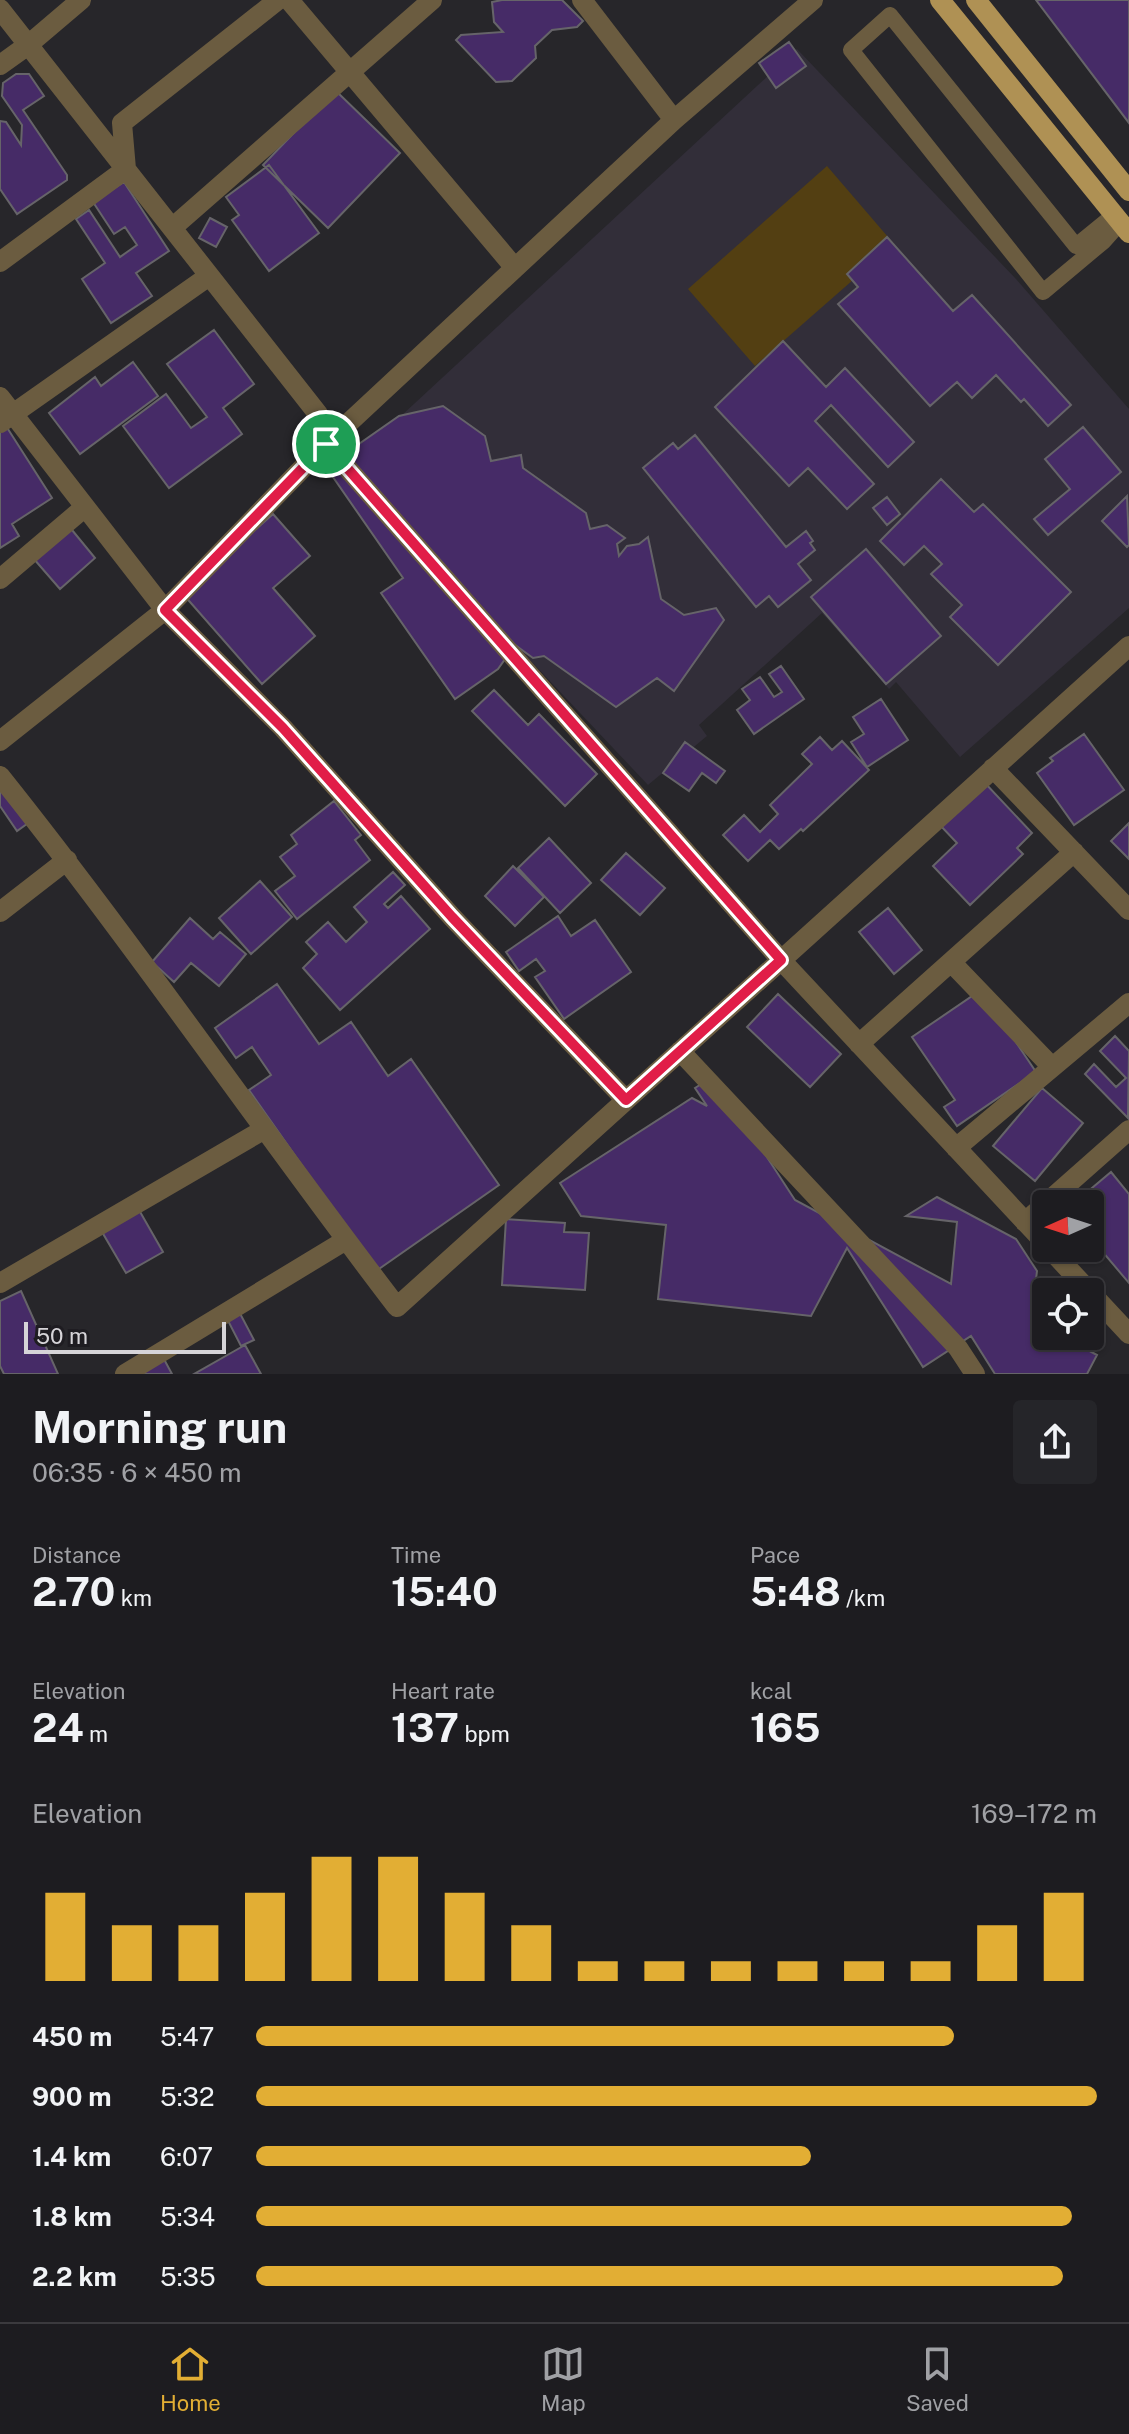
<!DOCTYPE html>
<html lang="en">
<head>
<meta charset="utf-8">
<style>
  :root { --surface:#1d1c20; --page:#252529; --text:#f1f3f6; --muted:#a0a1a5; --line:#3b3a3e; --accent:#e2ae34 }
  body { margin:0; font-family:"Public Sans",sans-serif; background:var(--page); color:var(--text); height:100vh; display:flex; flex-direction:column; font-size:30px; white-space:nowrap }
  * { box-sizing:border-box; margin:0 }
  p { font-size:26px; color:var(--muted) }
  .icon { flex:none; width:44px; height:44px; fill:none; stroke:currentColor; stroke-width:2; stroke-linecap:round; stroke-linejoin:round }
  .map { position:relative; height:1374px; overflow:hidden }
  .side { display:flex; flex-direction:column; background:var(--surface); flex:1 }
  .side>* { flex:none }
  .needle { width:52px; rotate:267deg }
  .buttons { position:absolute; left:1032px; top:1190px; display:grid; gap:16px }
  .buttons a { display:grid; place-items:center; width:72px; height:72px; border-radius:8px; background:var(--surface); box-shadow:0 2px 6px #0004,0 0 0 2px var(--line); font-size:40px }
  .scale { position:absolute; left:24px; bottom:20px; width:202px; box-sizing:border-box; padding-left:8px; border:4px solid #d6d4d8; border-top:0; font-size:22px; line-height:28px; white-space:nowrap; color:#d6d4d8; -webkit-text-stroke:6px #1e1c21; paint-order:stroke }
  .pin { position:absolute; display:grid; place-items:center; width:68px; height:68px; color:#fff; margin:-34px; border:4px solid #fff; border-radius:50%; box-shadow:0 2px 8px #0007 }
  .round { display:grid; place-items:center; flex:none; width:84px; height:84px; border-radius:8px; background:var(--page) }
  .overview { display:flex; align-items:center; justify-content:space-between; height:136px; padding:0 32px }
  h1 { font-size:44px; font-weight:700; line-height:60px }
  .stats { display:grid; grid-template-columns:repeat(3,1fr); gap:12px; height:136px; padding:8px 32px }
  .stats div { display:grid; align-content:center }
  .stats b { font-size:40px; font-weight:700 }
  .stats small { font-size:22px; font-weight:400 }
  .stats p { font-size:22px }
  .chart { height:224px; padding:16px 32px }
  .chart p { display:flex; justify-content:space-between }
  .chart svg { width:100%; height:144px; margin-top:8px; stroke:var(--accent); stroke-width:6 }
  ul { padding:0 32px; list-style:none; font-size:26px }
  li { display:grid; grid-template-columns:128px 96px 1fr; align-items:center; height:60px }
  li i { height:20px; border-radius:10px; background:var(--accent) }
  .menu { display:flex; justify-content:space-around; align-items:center; height:112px; border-top:2px solid var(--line); background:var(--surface); font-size:22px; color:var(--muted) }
  .menu a { display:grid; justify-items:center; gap:4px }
  .menu .on { color:var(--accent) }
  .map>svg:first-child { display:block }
  .built { fill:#322e39 }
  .green { fill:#533f12 }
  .building { fill:#462b67; stroke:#666469; stroke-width:2 }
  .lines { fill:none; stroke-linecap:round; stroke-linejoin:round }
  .service { stroke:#6b5c40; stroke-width:16 }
  .minor { stroke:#6b5c40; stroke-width:20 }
  .primary { stroke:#af9154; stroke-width:20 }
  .route-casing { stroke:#fff; stroke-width:16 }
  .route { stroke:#e11d48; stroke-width:10 }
</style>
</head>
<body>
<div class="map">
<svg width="1129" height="1374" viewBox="0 0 1129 1374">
  <rect width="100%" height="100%" fill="#27262a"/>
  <path class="built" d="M797 49 1016 279 1129 409V608L960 757 896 682 889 689 822 613 699 725 707 736 648 785 347 466Z"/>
  <path class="green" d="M827 166 894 244 755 366 688 289Z"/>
  <path class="building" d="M502 0H562L583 21 577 27 552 30 535 46 536 58 512 81 496 82 456 40 461 35 503 32 494 22 492 2Z
    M1036 0H1129V123Z
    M789 42 806 66 776 88 759 63Z
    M16 74H29L44 96 23 110 67 175V180L17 214 0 189V121L6 122 21 145 22 125 2 96 3 83Z
    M335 90 400 153 328 228 263 165Z
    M269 165 319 233 269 271 232 220 239 215 226 197Z
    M124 182 169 251 136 273 152 296 111 323 82 279 105 263 76 219 89 210 120 257 137 245 125 227 114 234 93 202Z
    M210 218 227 227 216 247 199 238Z
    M887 237 953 311 972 295 1071 405 1048 426 1024 399 1021 402 996 375 972 398 957 382 930 406 838 304 858 287 847 274Z
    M214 330 254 384 223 408 242 434 169 488 123 426 166 394 191 428 207 417 167 364Z
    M783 341 826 387 845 368 914 442 888 467 831 405 815 421 874 484 847 509 808 468 789 486 715 407Z
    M133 362 158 396 80 454 49 413 95 377 101 386Z
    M443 406 485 436 491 461 521 455 523 468 586 513 590 529 607 525 625 538 617 544 619 556 627 546 639 544 648 537 661 599 684 615 716 608 724 620 674 691 657 678 616 707 544 656 533 658 515 645 498 669 455 699 381 593 403 578 326 467 399 416Z
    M6 426 52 498 12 524 19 536 0 548V430Z
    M1083 427 1121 472 1048 535 1034 519 1070 489 1045 459Z
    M695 435 786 547 806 531 813 541 810 543 815 550 798 564 811 580 778 607 769 596 756 607 643 468 673 443 678 449Z
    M941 479 974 512 983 504 1071 592 998 665 950 617 962 605 931 574 942 564 924 546 904 565 880 541Z
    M1127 496 1129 545 1127 547 1102 521Z
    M887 497 900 514 887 525 873 508Z
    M273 514 310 556 273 588 315 636 262 684 183 594Z
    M63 519 95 558 60 589 27 551Z
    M866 549 941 636 886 684 811 597Z
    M781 666 804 699 754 734 737 710 750 700 742 689 760 677 774 697 782 692 769 674Z
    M494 690 528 725 539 714 597 774 565 806 472 711Z
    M881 699 908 740 867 767 851 742 864 734 853 717Z
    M1084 734 1124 790 1074 825 1037 773 1053 761 1050 758Z
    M820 737 832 750 842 741 869 770 803 831 801 829 779 849 770 840 748 861 723 835 744 815 760 832 778 814 770 805 812 764 802 754Z
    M685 742 725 771 716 783 702 773 689 791 663 773Z
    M0 774 31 821 17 831 0 806Z
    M984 782 1032 833 1017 848 1023 854 970 905 933 866 957 843 939 824Z
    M334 801 361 835 355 840 370 860 297 919 275 891 295 876 280 857 297 844 291 835Z
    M1129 823V859L1111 841Z
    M549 838 591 883 560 913 518 868Z
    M626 853 665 888 640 915 601 880Z
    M513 866 544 897 515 926 485 896Z
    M393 872 405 885 384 904 388 908 401 896 430 929 340 1010 303 968 317 954 306 942 328 922 346 942 367 922 354 907Z
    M260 881 292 917 251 954 219 918Z
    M888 908 922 950 894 974 859 932Z
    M558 916 571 936 595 920 631 972 564 1019 535 977 545 971 536 959 519 971 506 952Z
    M190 918 213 939 220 932 246 954 219 986 191 963 174 982 152 962Z
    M277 984 319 1044 351 1022 388 1076 411 1059 499 1185 376 1271 249 1090 271 1075 252 1047 236 1058 215 1028Z
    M981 990 1036 1072 957 1126 944 1107 955 1100 912 1037Z
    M778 994 841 1054 810 1087 747 1027Z
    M1115 1036 1129 1051 1128 1118 1085 1074 1094 1064 1116 1087 1126 1078 1100 1051Z
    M714 1076 795 1200 951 1284 957 1222 906 1216 937 1197 1016 1239 1037 1271 1031 1319 1046 1327V1336H1062L1097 1355 1087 1374H995L971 1336 923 1367 847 1248 811 1316 658 1299 666 1225 581 1216 560 1183 692 1098 707 1106 695 1088Z
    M1042 1088 1083 1123 1035 1181 993 1146Z
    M1111 1172 1129 1194V1283L1090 1237V1204H1073Z
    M135 1203 163 1252 126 1273 98 1225Z
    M506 1219 565 1223 564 1232 589 1233 585 1290 502 1285Z
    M21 1291 58 1374H4L0 1366V1301Z
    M235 1304 254 1340 241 1346 223 1311Z
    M245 1345 261 1374H194Z
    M159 1350 172 1374H130Z"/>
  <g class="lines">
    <path class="service" d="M1114 215 1076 246 890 15 851 50 1043 292 1104 241 1120 223"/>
    <path class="minor" d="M289 0 515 268
      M582 0 674 120
      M0 9 318 414 326 444 781 960 1046 1244
      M0 65 28 45 81 0
      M172 228 432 0
      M0 262 126 169 122 123 278 0
      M0 397 165 610 283 728 452 917 626 1100
      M0 423 209 276
      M0 579 85 507
      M0 741 165 610 326 444 674 120 813 0
      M993 768 1129 910
      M0 776C138 949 263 1132 397 1307L1129 646
      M0 912 67 860
      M951 962 1052 1067
      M859 1044 1074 852
      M680 1051 958 1348 975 1374
      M956 1148 1129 1003
      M1025 1222 1129 1130
      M1049 1248 1129 1334
      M0 1283 263 1130
      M125 1374 346 1240"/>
    <path class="primary" d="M940 0 1129 233
      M976 0 1129 191"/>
  </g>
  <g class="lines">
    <defs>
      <path id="route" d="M326 444 781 960 626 1100 452 917 283 728 165 610Z"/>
    </defs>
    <use href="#route" class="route-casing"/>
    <use href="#route" class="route"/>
  </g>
</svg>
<div class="buttons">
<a><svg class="needle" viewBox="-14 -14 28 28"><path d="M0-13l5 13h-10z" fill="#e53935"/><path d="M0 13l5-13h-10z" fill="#a0a1a5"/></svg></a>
<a><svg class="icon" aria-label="locate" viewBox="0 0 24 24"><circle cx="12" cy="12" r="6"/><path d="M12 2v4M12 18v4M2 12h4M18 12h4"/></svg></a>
</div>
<div class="scale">50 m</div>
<div class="pin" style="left:326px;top:444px;background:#1e9e55"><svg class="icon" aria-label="arrive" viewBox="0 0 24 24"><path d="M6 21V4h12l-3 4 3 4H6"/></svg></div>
</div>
<section class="side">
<div class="overview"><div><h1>Morning run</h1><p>06:35 · 6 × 450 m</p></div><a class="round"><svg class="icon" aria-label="share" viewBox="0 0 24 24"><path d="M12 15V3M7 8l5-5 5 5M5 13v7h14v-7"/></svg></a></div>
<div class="stats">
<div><p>Distance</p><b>2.70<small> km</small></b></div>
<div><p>Time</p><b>15:40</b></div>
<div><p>Pace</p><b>5:48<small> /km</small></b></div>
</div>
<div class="stats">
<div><p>Elevation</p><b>24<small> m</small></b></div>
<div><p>Heart rate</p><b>137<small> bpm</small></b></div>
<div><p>kcal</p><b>165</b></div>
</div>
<div class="chart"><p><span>Elevation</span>169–172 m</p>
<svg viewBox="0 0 160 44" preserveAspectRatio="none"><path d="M5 44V17M15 44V27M25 44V27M35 44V17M45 44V6M55 44V6M65 44V17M75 44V27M85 44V38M95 44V38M105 44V38M115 44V38M125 44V38M135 44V38M145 44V27M155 44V17"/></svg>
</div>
<ul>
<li><b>450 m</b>5:47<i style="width:83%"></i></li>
<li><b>900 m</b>5:32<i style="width:100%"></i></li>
<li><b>1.4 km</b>6:07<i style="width:66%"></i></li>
<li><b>1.8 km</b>5:34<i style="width:97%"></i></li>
<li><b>2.2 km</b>5:35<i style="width:96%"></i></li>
</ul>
</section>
<nav class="menu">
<a class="on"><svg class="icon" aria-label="home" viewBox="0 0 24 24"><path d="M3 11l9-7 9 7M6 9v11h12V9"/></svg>Home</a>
<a><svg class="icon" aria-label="map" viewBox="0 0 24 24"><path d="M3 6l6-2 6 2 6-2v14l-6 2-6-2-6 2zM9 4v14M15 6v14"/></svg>Map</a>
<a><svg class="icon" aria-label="saved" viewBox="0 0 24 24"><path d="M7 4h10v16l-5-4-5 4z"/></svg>Saved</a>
</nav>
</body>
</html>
